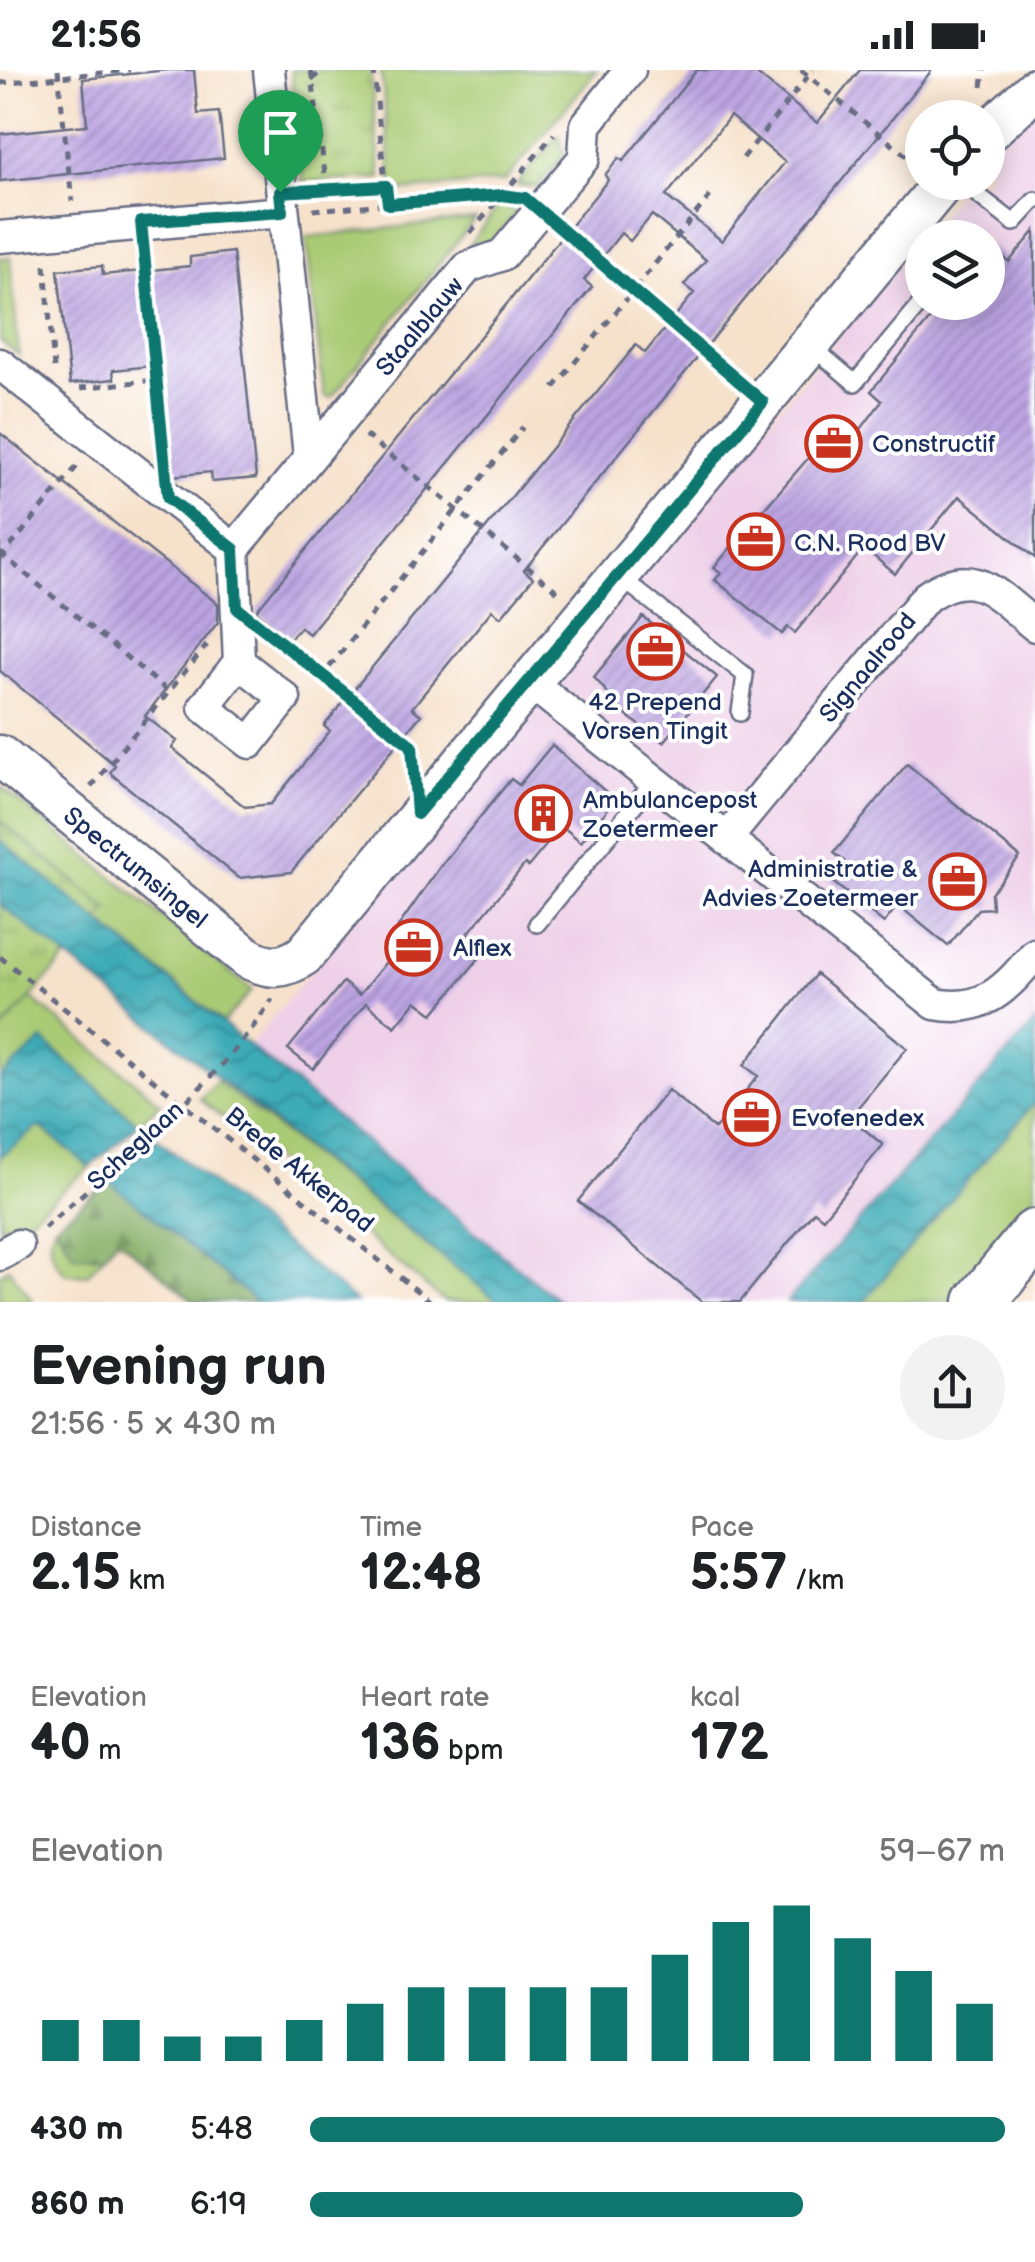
<!DOCTYPE html>
<html lang="en">
<head>
<meta charset="utf-8">
<style>
  :root { --surface:#fff; --page:#f2f2f2; --text:#202124; --muted:#757577; --accent:#0f766e }
  body { margin:0; font-family:"Balsamiq Sans",sans-serif; background:var(--page); color:var(--text); height:100vh; display:flex; flex-direction:column; font-size:38px; white-space:nowrap }
  * { box-sizing:border-box; margin:0 }
  p { font-size:32px; color:var(--muted) }
  .icon { flex:none; width:55px; height:55px; fill:none; stroke:currentColor; stroke-width:2; stroke-linecap:round; stroke-linejoin:round }
  .map { position:relative; height:1232px; overflow:hidden }
  .details { display:flex; flex-direction:column; background:var(--surface); flex:1 }
  .details>* { flex:none }
  .controls { position:absolute; left:905px; top:30px; display:grid; gap:20px }
  .controls a { display:grid; place-items:center; width:100px; height:100px; border-radius:50%; background:var(--surface); box-shadow:0 5px 25px #0003; font-size:50px }
  .pin { position:absolute; display:grid; place-items:center; width:85px; height:85px; color:#fff; margin:-102px -42px; border-radius:50% 50% 50% 0; rotate:-45deg; box-shadow:0 0 10px #0007 }
  .pin .icon { rotate:45deg }
  .round { display:grid; place-items:center; flex:none; width:105px; height:105px; border-radius:52px; background:var(--page) }
  .overview { display:flex; align-items:center; justify-content:space-between; height:170px; padding:0 30px }
  h1 { font-size:55px; font-weight:600; line-height:75px }
  .figures { display:grid; grid-template-columns:repeat(3,1fr); gap:15px; height:170px; padding:10px 30px }
  .figures div { display:grid; align-content:center }
  .figures b { font-size:50px; font-weight:600 }
  .figures small { font-size:28px; font-weight:400 }
  .figures p { font-size:28px }
  .chart { height:280px; padding:20px 30px }
  .chart p { display:flex; justify-content:space-between }
  .chart svg { width:100%; height:180px; margin-top:10px; stroke:var(--accent); stroke-width:6 }
  ul { padding:0 30px; list-style:none; font-size:32px }
  li { display:grid; grid-template-columns:160px 120px 1fr; align-items:center; height:75px }
  li i { height:25px; border-radius:12px; background:var(--accent) }
  .status { display:flex; justify-content:space-between; align-items:center; height:70px; padding:0 50px; background:var(--surface); direction:ltr }
  .status svg { height:28px; fill:currentColor }
  .map>svg:first-child { display:block }
  .built { fill:#eed0e8; fill-rule:evenodd }
  .green { fill:#aacb74; stroke:#627d69; stroke-width:2.5 }
  .forest { fill:url(#forest-firs); stroke:#516f62; stroke-width:2.5 }
  .park { fill:url(#park-tufts); stroke:#627d69; stroke-width:2.5 }
  .water { fill:url(#water-waves); stroke:#2c6e8a; stroke-width:2.5 }
  .building { fill:url(#building-hatch); fill-rule:evenodd }
  .lines { fill:none; stroke-linecap:round; stroke-linejoin:round }
  .service-casing { stroke:#686d84; stroke-width:20 }
  .minor-casing { stroke:#686d84; stroke-width:35 }
  .tertiary-casing { stroke:#686d84; stroke-width:45 }
  .primary-casing { stroke:#686d84; stroke-width:55 }
  .path { stroke:#686d84; stroke-width:5; stroke-dasharray:8 8; stroke-linecap:butt }
  .service { stroke:#fff; stroke-width:15 }
  .minor { stroke:#fff; stroke-width:30 }
  .tertiary { stroke:#fff; stroke-width:40 }
  .primary { stroke:#fff; stroke-width:50 }
  .route-casing { stroke:#fff; stroke-width:20 }
  .route { stroke:#0f766e; stroke-width:12 }
  .labels { text-anchor:middle; stroke-width:8; stroke-linejoin:round; paint-order:stroke }
  .street-label { font-size:25px; fill:#1b2f5e; stroke:#fff }
  .poi-label { font-size:25px; fill:#1b2f5e; stroke:#fff; text-anchor:start }
</style>
</head>
<body>
<div class="status"><b>21:56</b><svg viewBox="0 0 49 12"><path d="M0 12V9h3v3zM5 12V6h3v6zM10 12V3h3v9zM15 12V0h3v12zM26 1h20v11H26zM47 4h2v5h-2z"/></svg></div>
<div class="map">
<svg width="1035" height="1232" viewBox="0 0 1035 1232">
  <defs>
    <pattern id="forest-firs" width="22" height="20" patternUnits="userSpaceOnUse" patternTransform="scale(2.5)"><rect width="22" height="20" fill="#87af66"/><path d="M5 1l3.5 6h-7zM16 11l3.5 6h-7z" fill="#6e8f57"/></pattern>
    <pattern id="park-tufts" width="24" height="20" patternUnits="userSpaceOnUse" patternTransform="scale(2.5)"><rect width="24" height="20" fill="#aacb74"/><path d="M3 7l-1-3M5 7V3M7 7l1-3M15 17l-1-3M17 17v-4M19 17l1-3" fill="none" stroke="#8aa562"/></pattern>
    <pattern id="water-waves" width="16" height="10" patternUnits="userSpaceOnUse" patternTransform="scale(2.5)"><rect width="16" height="10" fill="#3cacb7"/><path d="M0 5q4-4 8 0t8 0" fill="none" stroke="#328c98"/></pattern>
    <pattern id="building-hatch" width="6" height="6" patternUnits="userSpaceOnUse" patternTransform="scale(2.5)"><rect width="6" height="6" fill="#bda5e3"/><path d="M-1 1l2-2M0 6l6-6M5 7l2-2" fill="none" stroke="#9987bb"/></pattern>
  </defs>
  <rect width="100%" height="100%" fill="#fff"/>
  <filter id="ink" filterUnits="userSpaceOnUse"><feTurbulence type="fractalNoise" baseFrequency=".01" numOctaves="2"/><feDisplacementMap in="SourceGraphic" scale="20" xChannelSelector="R" yChannelSelector="G"/><feConvolveMatrix kernelMatrix="1 2 1 2 8 2 1 2 1" color-interpolation-filters="sRGB"/></filter>
  <filter id="wash" filterUnits="userSpaceOnUse"><feTurbulence type="fractalNoise" baseFrequency=".0048" numOctaves="4" result="noise"/><feDisplacementMap in="SourceGraphic" scale="40" xChannelSelector="R" yChannelSelector="G"/><feGaussianBlur stdDeviation="2.25" result="paint"/><feColorMatrix in="noise" values="0 0 0 0 0 0 0 0 0 0 0 0 0 0 0 0 0 1.4 0 .05"/><feComposite in="paint" operator="in"/></filter>
  <g filter="url(#wash)">
    <rect width="100%" height="100%" fill="#f6e1ca"/>
    <path class="built" d="M1035 30V952L787 1232H560L249 976 967 113 988 112V87ZM922 168H988V232H922Z"/>
    <path class="green" d="M381 0H597L505 111 393 122Z
      M559 65 564 85 537 117 516 115Z
      M502 131 516 143 491 175H469Z
      M475 149 331 328 324 325 306 167Z
      M10 187 19 285 0 271V188Z
      M0 716 252 920 223 953 0 770Z
      M0 903 161 1033 138 1054 43 971 0 1008Z
      M217 1011 499 1232H445L200 1029Z
      M1035 1032V1134L955 1232H863Z
      M39 1056 90 1097 30 1148 0 1157V1087Z
      M55 1155 75 1185H104L87 1205 67 1204C52 1191 46 1173 55 1155Z
      M8 1198 31 1228 33 1232H0V1204Z"/>
    <path class="forest" d="M109 1111 257 1232H195L118 1169 104 1185H75L55 1155Z"/>
    <path class="park" d="M291 0H370L381 108 302 112Z
      M0 751 109 840 0 962Z"/>
    <path class="water" d="M0 770 560 1232H499L0 834Z
      M1035 952V1032L863 1232H787Z
      M43 970 138 1054 90 1097 39 1056 0 1087V1008Z
      M156 1068 356 1232H257L109 1111Z"/>
    <g id="blocks">
      <path class="building" d="M168 0H194L198 44 219 42 224 88 0 111V64L87 55 83 9Z
        M697 0H752L817 53 860 0H932L524 500 533 508 501 547 492 540 412 638 421 645 291 802 239 808 110 703 115 695 0 601V363L218 534V552L145 646 177 671 172 678 245 737 271 734 330 661 324 656 636 275 645 283 694 223 684 215 706 190 652 145 630 171 621 163 584 210 592 217 309 564 300 557 289 570 256 541 608 110 605 105 619 88 623 91ZM730 46 785 92 722 171 666 126Z
        M1035 161V488L959 426 895 504 864 478 795 563 788 557 782 564 715 510 721 503 714 497 836 356 853 370 882 331 871 321 944 232H988V174L1009 192Z
        M233 182 256 408 212 412 211 402 172 406 160 295 113 300 114 309 70 314 58 200 102 196 103 205 190 196V187Z
        M643 547 717 607 664 672 627 646 594 607Z
        M552 675 615 730 581 772 562 756 528 797 525 794 466 866 485 881 433 944 416 931 395 957 366 933 313 999 288 979 343 912 359 925 408 865 398 857 442 794 511 709 519 715Z
        M907 694 1020 787 991 823 992 838 978 839 948 876 898 835 884 853 829 809 844 791 834 783Z
        M816 904 907 978 850 1047 883 1075 823 1148 814 1141 740 1232H702L578 1131 668 1020 715 1059 758 1006 744 995Z"/>
    </g>
  </g>
  <g filter="url(#ink)">
    <use href="#blocks" fill-opacity="0" stroke="#686d84" stroke-width="2.5"/>
    <g class="lines">
      <defs>
        <path id="service" d="M961 112 1014 153 1035 130
          M810 275 855 313 922 232
          M620 507 745 605 740 643
          M537 854 654 711"/>
        <path id="minor" d="M269 0 309 386
          M0 167 283 142
          M0 294 234 479
          M234 479 468 197 502 185 584 88 586 55 630 0
          M234 479 239 592 204 637 250 673 285 628 239 592
          M531 613 935 934C984 944 1006 918 1035 884
          M728 767 926 527C975 493 996 524 1035 556
          M0 1185 18 1175"/>
        <path id="tertiary" d="M988 62 1035 19
          M0 686 248 888C270 899 284 899 304 885L944 112"/>
        <path id="primary" d="M980 1232 1035 1165"/>
      </defs>
      <use href="#service" class="service-casing"/>
      <use href="#minor" class="minor-casing"/>
      <use href="#tertiary" class="tertiary-casing"/>
      <use href="#primary" class="primary-casing"/>
      <path class="path" d="M58 0 72 131
        M311 0 327 119
        M374 0 387 134
        M801 0 915 93
        M312 10 322 0
        M0 13 130 0
        M982 17 984 0
        M743 88 813 0
        M310 120 386 115
        M313 140 511 124
        M560 158 738 311
        M470 163 554 64
        M144 185 164 383
        M45 195 54 298
        M80 318 156 310
        M554 318 710 126
        M365 365 558 522
        M0 483 169 622
        M0 489 79 394
        M268 562 323 605 523 357
        M323 605 412 677 414 699
        M91 717 207 575
        M0 887 431 1232
        M44 1158C116 1093 222 1012 272 929"/>
      <use href="#service" class="service"/>
      <use href="#minor" class="minor"/>
      <use href="#tertiary" class="tertiary"/>
      <use href="#primary" class="primary"/>
    </g>
  </g>
  <g class="lines" filter="url(#ink)">
    <defs>
      <path id="route" d="M386 116 388 134 502 125 525 128 763 332 417 744 412 676 237 538 234 479 168 428 141 152 282 142 280 122Z"/>
    </defs>
    <use href="#route" class="route-casing"/>
    <use href="#route" class="route"/>
  </g>
  <defs>
    <symbol id="office-ring" viewBox="-11 -11 22 22"><circle r="9.5" fill="#fff" stroke="#c8321e" stroke-width="1.5"/><path d="M-6-3h4V-5.5h4V-3h4V5H-6ZM-1-4.5V-3h2v-1.5ZM-6 0V1H6V0Z" fill="#c8321e"/></symbol>
    <symbol id="building-ring" viewBox="-11 -11 22 22"><circle r="9.5" fill="#fff" stroke="#c8321e" stroke-width="1.5"/><path d="M-4-6H4V6H1V3H-1V6H-4ZM-2.5-4.3h1.7v1.8h-1.7ZM.8-4.3h1.7v1.8H.8ZM-2.5-1h1.7V.8h-1.7ZM.8-1h1.7V.8H.8Z" fill="#c8321e"/></symbol>
  </defs>
  <g fill-rule="evenodd">
    <use href="#office-ring" x="802" y="342" width="63" height="63"/>
    <use href="#office-ring" x="724" y="440" width="63" height="63"/>
    <use href="#office-ring" x="624" y="550" width="63" height="63"/>
    <use href="#building-ring" x="512" y="712" width="63" height="63"/>
    <use href="#office-ring" x="926" y="780" width="63" height="63"/>
    <use href="#office-ring" x="382" y="846" width="63" height="63"/>
    <use href="#office-ring" x="720" y="1016" width="63" height="63"/>
  </g>
  <g class="labels">
    <g class="street-label">
      <text transform="translate(419 256) rotate(-50)" y="9">Staalblauw</text>
      <text transform="translate(867 597) rotate(-50)" y="9">Signaalrood</text>
      <text transform="translate(136 797) rotate(39)" y="9">Spectrumsingel</text>
      <text transform="translate(135 1075) rotate(-42)" y="9">Scheglaan</text>
      <text transform="translate(300 1099) rotate(39)" y="9">Brede Akkerpad</text>
    </g>
    <g class="poi-label">
      <text x="872" y="382">Constructif</text>
      <text x="794" y="481">C.N. Rood BV</text>
      <text x="655" y="640" text-anchor="middle">42 Prepend<tspan x="655" dy="29">Vorsen Tingit</tspan></text>
      <text x="583" y="738">Ambulancepost<tspan x="583" dy="29">Zoetermeer</tspan></text>
      <text x="918" y="807" text-anchor="end">Administratie &amp;<tspan x="918" dy="29">Advies Zoetermeer</tspan></text>
      <text x="453" y="886">Alflex</text>
      <text x="791" y="1056">Evofenedex</text>
    </g>
  </g>
</svg>
<div class="controls">
<a><svg class="icon" aria-label="locate" viewBox="0 0 24 24"><circle cx="12" cy="12" r="6"/><path d="M12 2v4M12 18v4M2 12h4M18 12h4"/></svg></a>
<a><svg class="icon" aria-label="layers" viewBox="0 0 24 24"><path d="M12 4l9 5-9 5-9-5zM3 14l9 5 9-5"/></svg></a>
</div>
<div class="pin" style="left:280px;top:122px;background:#1e9e55"><svg class="icon" aria-label="arrive" viewBox="0 0 24 24"><path d="M6 21V4h12l-3 4 3 4H6"/></svg></div>
</div>
<section class="details">
<div class="overview"><div><h1>Evening run</h1><p>21:56 · 5 × 430 m</p></div><a class="round"><svg class="icon" aria-label="share" viewBox="0 0 24 24"><path d="M12 15V3M7 8l5-5 5 5M5 13v7h14v-7"/></svg></a></div>
<div class="figures">
<div><p>Distance</p><b>2.15<small> km</small></b></div>
<div><p>Time</p><b>12:48</b></div>
<div><p>Pace</p><b>5:57<small> /km</small></b></div>
</div>
<div class="figures">
<div><p>Elevation</p><b>40<small> m</small></b></div>
<div><p>Heart rate</p><b>136<small> bpm</small></b></div>
<div><p>kcal</p><b>172</b></div>
</div>
<div class="chart"><p><span>Elevation</span>59–67 m</p>
<svg viewBox="0 0 160 44" preserveAspectRatio="none"><path d="M5 44V34M15 44V34M25 44V38M35 44V38M45 44V34M55 44V30M65 44V26M75 44V26M85 44V26M95 44V26M105 44V18M115 44V10M125 44V6M135 44V14M145 44V22M155 44V30"/></svg>
</div>
<ul>
<li><b>430 m</b>5:48<i style="width:100%"></i></li>
<li><b>860 m</b>6:19<i style="width:71%"></i></li>
</ul>
</section>
</body>
</html>
